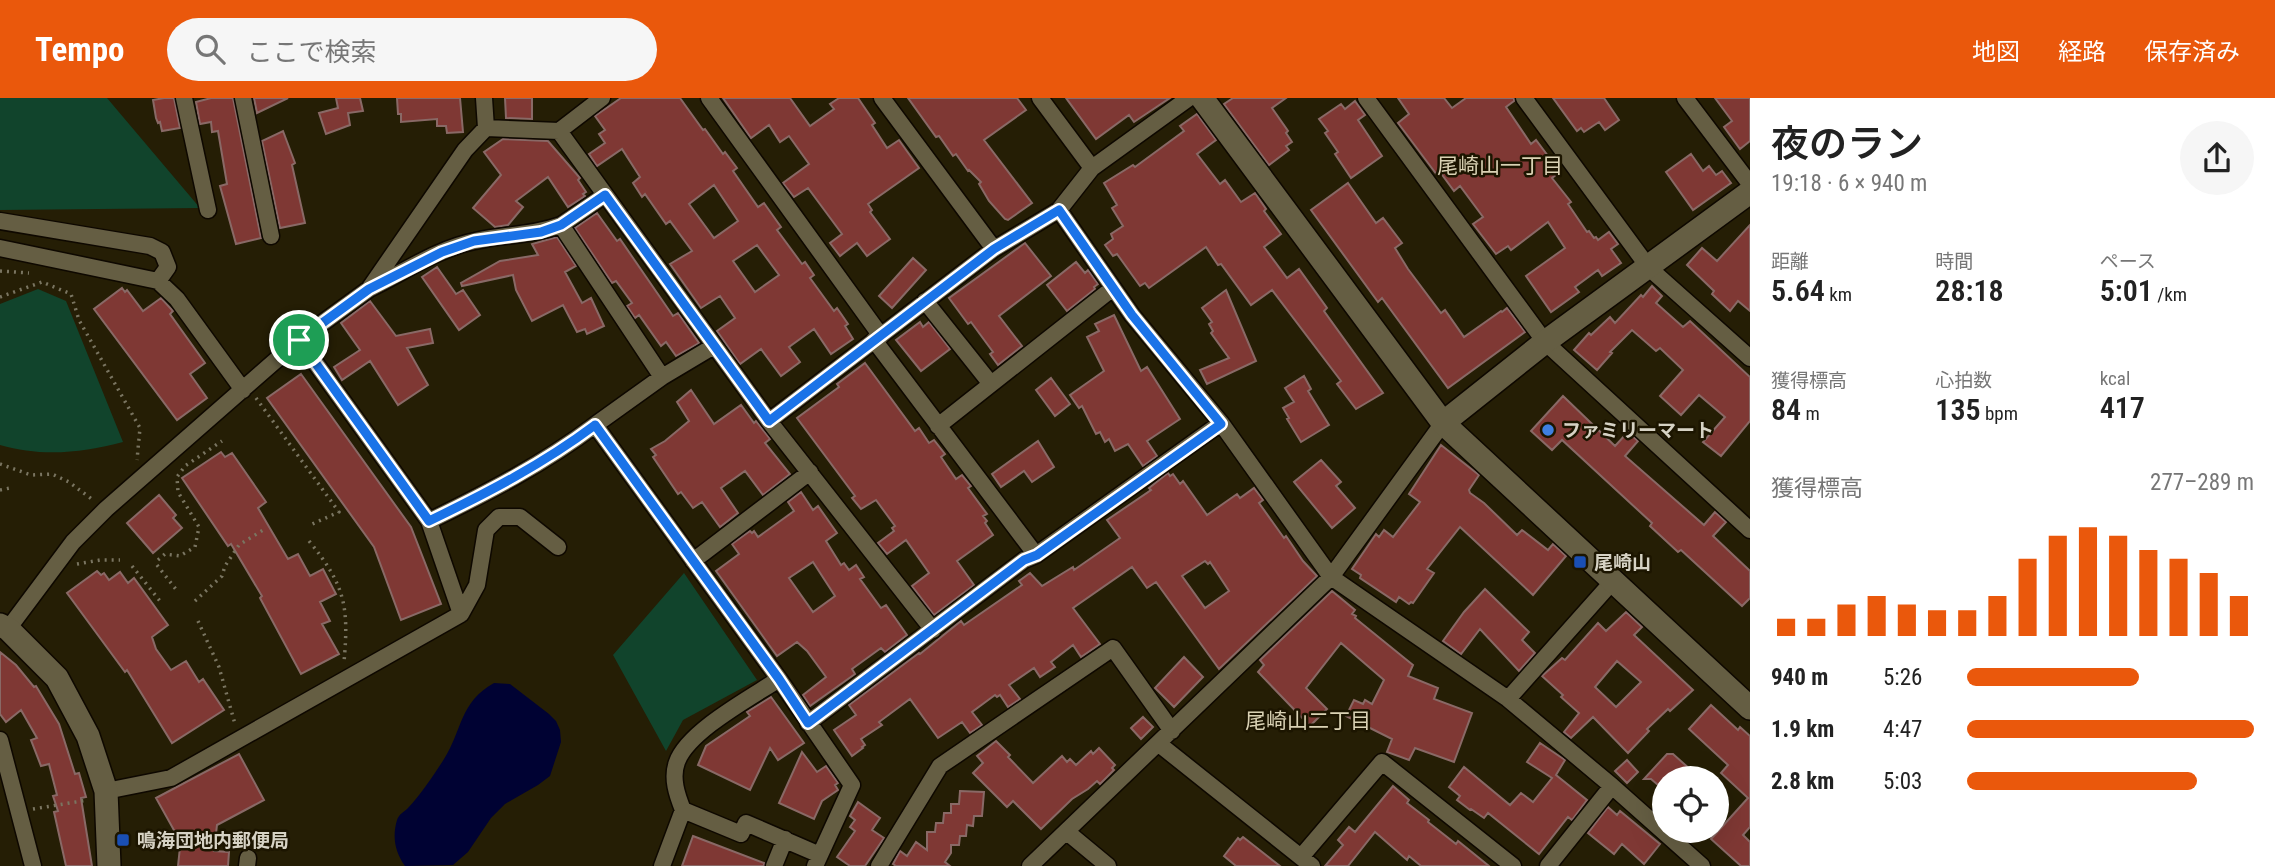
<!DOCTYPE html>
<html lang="ja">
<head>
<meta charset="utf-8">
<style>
  :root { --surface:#fff; --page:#f6f6f6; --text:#222; --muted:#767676; --accent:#ea580c }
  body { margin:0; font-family:"Roboto Condensed","Noto Sans JP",sans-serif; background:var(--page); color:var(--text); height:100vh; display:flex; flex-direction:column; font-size:26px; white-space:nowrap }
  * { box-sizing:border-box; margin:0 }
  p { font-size:23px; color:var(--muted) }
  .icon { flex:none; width:38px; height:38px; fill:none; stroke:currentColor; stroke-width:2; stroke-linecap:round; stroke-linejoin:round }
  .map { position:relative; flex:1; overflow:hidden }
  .details { display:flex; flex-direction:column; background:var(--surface); width:525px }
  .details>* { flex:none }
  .tools { position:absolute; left:1652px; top:668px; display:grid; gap:14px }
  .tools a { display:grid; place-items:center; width:77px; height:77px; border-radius:50%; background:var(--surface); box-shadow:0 7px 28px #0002; font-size:35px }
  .pin { position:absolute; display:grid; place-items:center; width:60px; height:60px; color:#fff; margin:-30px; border:4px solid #fff; border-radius:50%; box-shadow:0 2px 7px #0007 }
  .round { display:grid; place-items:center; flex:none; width:74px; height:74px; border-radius:37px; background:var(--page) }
  .head { display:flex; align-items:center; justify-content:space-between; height:119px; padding:0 21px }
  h1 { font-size:38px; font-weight:600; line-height:52px }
  .stats { display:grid; grid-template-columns:repeat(3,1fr); gap:10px; height:119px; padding:7px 21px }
  .stats div { display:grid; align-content:center }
  .stats b { font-size:30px; font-weight:600 }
  .stats small { font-size:19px; font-weight:400 }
  .stats p { font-size:19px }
  .chart { height:196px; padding:14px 21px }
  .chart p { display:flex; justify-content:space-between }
  .chart svg { width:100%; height:126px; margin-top:7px; stroke:var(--accent); stroke-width:6 }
  ul { padding:0 21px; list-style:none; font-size:23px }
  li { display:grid; grid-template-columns:112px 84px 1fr; align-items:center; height:52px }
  li i { height:18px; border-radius:9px; background:var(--accent) }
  header { display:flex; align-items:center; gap:42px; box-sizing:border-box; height:98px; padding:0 35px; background:var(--accent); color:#fff }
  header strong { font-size:33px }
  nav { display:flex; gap:38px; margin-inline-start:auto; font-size:24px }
  .search { width:490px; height:63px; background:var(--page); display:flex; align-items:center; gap:18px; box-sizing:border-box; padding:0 24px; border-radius:38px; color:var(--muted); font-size:26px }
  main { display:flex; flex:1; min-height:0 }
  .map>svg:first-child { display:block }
  .green { fill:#11442c }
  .water { fill:#000233 }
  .building { fill:#7f3834; stroke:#896966; stroke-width:2; fill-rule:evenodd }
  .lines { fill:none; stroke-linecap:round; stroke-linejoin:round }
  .street-casing { stroke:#0e0800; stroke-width:19 }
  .secondary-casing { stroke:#0e0800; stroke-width:26 }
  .path { stroke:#7a7561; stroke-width:3.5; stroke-dasharray:2 5; stroke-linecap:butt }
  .street { stroke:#655e43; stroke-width:16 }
  .secondary { stroke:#655e43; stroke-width:23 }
  .route-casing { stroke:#fff; stroke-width:14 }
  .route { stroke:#1a73e8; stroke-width:9 }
  .shop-dot { fill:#3f7fe0; stroke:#1c1500; stroke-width:2.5 }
  .transit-dot { fill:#1a4fb4; stroke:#1c1500; stroke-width:2.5 }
  .labels { text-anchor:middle; stroke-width:5; stroke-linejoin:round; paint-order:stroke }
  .poi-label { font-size:19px; font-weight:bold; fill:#d6d2c4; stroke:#1c1500; text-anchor:start }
  .neighbourhood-label { font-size:21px; fill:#dad2b4; stroke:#1c1500 }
</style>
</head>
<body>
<header>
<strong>Tempo</strong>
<div class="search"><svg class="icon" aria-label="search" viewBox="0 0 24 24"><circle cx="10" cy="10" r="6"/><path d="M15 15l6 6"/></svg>ここで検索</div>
<nav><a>地図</a><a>経路</a><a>保存済み</a></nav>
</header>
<main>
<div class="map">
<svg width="1750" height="768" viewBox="0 0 1750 768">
  <rect width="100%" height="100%" fill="#251e05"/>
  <path class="green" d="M0 0H107L200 110 0 112Z
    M38 191 66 203 123 344C82 355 41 359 0 347V206Z
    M684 475 757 582 683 622 666 653 613 557Z"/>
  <path class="water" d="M494 585 510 586 549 616 556 623 560 632 561 644 550 678 538 687 505 706 491 720 468 754 453 767 405 768C395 754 392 739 397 722 399 716 404 714 408 710 421 696 434 677 444 661 463 631 459 605 494 585Z"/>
  <path class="building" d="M164 0H174L180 30 162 33 160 24 158 25 156 20 153 2Z
    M211 0H233L261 140 236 146 220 88 227 86 218 33 212 34 211 24 200 26 196 4Z
    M254 0H288L257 15Z
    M336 0H360L363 13 348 15 350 27 326 36 319 15 338 10Z
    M397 0H460L463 34 447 35 446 28H437V21L401 24V16H398Z
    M505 0H532V21L506 20Z
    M621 0H680L703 32 705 31 723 56 725 54 737 70 733 73 758 109 764 105 781 129 777 132 802 166 805 164 814 177 810 180 834 213 837 210 848 226 845 228 853 241 831 256 814 231 789 249 800 264 781 278 761 251 740 266 717 233 735 220 720 198 701 210 670 166 692 153 670 123 666 126 645 96 642 99 633 85 640 79 622 51 597 68 589 56 605 45 599 36 605 32 595 18ZM714 87 738 123 714 140 689 106ZM757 147 779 177 755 194 733 163Z
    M723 0H790L810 28 834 11 830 6 839 0H858L875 25 872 27 887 50 899 42 919 70 868 106 872 112 870 114 890 141 867 158 857 145 840 158 830 145 842 136 808 90 794 99 783 85 809 66 789 38 780 44 769 27 751 40Z
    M908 0H1017L1026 12 984 42 1032 105 1008 122 1005 121 989 103 979 86 981 84 969 72 968 73 956 56 953 58 939 38 936 39Z
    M1066 0H1170L1134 24 1129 17 1096 41Z
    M1233 0H1286L1272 10 1288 33 1286 35 1292 44 1286 48 1289 52 1269 67 1224 6Z
    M1398 0H1444L1452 10 1466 0H1514V3L1506 9 1531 46 1536 42 1560 74 1552 80 1571 104 1568 106 1587 134 1589 133 1594 140 1596 139 1598 142 1609 134 1618 146 1611 151 1621 165 1602 178 1598 172 1575 189 1579 194 1551 214 1526 178 1565 150 1548 124 1511 152 1508 148 1496 156 1473 126 1483 119 1460 88 1454 93 1440 74 1437 77 1398 25 1409 16Z
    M1553 0H1604L1619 22 1605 32 1599 24 1584 34 1581 30 1577 33Z
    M1715 0H1750V43L1740 51 1724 29 1732 23Z
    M1355 3 1365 17 1358 22 1382 58 1351 80 1335 56 1338 54 1325 35 1328 33 1319 21 1341 6 1345 11Z
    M1197 16 1216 42 1197 56 1220 86 1225 82 1241 104 1255 95 1266 111 1264 113 1281 136 1264 149 1287 180 1299 171 1327 210 1324 213 1383 295 1356 311 1337 286 1341 283 1272 192 1251 207 1221 166 1218 167 1206 149 1149 190 1145 185 1140 188 1117 156 1113 158 1105 147 1113 141 1111 136 1123 128 1112 110 1117 107 1104 85 1133 67 1135 69 1184 33 1180 28Z
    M283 33 295 65 292 67 305 125 280 130 262 43Z
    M503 41 548 43 580 80 578 82 586 94 583 96 585 98 568 109 548 79 516 103 523 109 508 127 495 129 473 110 501 77 484 54Z
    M1691 56 1703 73 1709 68 1716 77 1722 73 1731 85 1693 112 1666 74Z
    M1348 85 1376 125 1383 120 1402 145 1395 150 1408 171 1441 215 1445 212 1464 239 1501 213 1502 214 1507 210 1525 234 1448 290 1382 200 1378 204 1311 112Z
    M597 115 617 143 620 141 673 218 678 215 699 245 676 258 666 244 661 248 639 217 635 220 627 208 632 205 616 183 612 185 575 130Z
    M1750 127V213L1738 203 1730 213 1712 196 1714 193 1687 167 1702 150 1717 163Z
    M557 139 576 168 565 174 582 205 591 200 604 228 587 236 585 231 577 234 563 207 532 223 516 192 513 177 462 188 461 185 500 163 538 157 532 146Z
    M1025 145 1051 178 999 218 1022 248 998 267 990 256 993 254 971 224 968 226 949 200Z
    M913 160 926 172 892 210 879 198Z
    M1076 164 1085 175 1088 172 1098 186 1094 189 1095 191 1067 213 1047 187Z
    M437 169 456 196 463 192 480 217 459 232 422 179Z
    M1652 188 1662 198 1656 205 1683 229 1690 223 1750 279V323L1721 358 1703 344 1725 319 1699 297 1681 317 1660 298 1683 272 1660 250 1656 253 1632 232 1610 254 1612 255 1597 272 1574 252 1589 235 1591 237 1610 219 1615 225 1641 197 1643 199Z
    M122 190 125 194 127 192 143 213 161 200 173 213 170 216 205 265 190 276 207 300 177 322 94 211Z
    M1226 192 1256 263 1207 286 1200 272 1229 260 1211 235 1213 233 1209 226 1212 224 1202 210Z
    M370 203 396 238 430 231 433 245 407 250 428 287 398 307 370 263 342 282 334 269 360 252 341 225Z
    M1114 217 1141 273 1147 269 1180 321 1147 343 1157 358 1143 368 1128 346 1115 353 1109 341 1105 344 1100 334 1096 336 1082 308 1079 310 1070 297 1104 273 1087 239 1099 233 1095 226Z
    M920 224 923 229 929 224 950 251 921 273 896 242Z
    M865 265 915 333 919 330 929 345 934 342 945 356 941 359 956 381 962 377 971 388 968 390 987 416 983 418 987 423 985 425 993 437 957 463 974 487 934 517 912 488 929 475 906 442 887 456 878 445 894 433 892 430 895 428 876 402 861 411 852 400 855 398 797 320 839 289 837 286Z
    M301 276 411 429 441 506 401 522 374 449 267 300Z
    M1304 278 1311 291 1308 293 1329 327 1301 344 1287 321 1289 320 1283 310 1294 304 1285 290Z
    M1051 280 1070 306 1055 318 1036 292Z
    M691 292 714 326 741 307 754 325 756 323 770 341 765 345 790 376 763 397 745 373 721 390 738 415 720 429 702 404 693 410 681 394 678 396 653 359 656 357 651 351 665 343 689 323 677 304Z
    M1563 298 1615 348 1628 334 1638 343 1625 358 1704 427 1715 414 1726 424 1713 438 1750 473V500L1742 508 1681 452 1678 454 1650 428 1652 425 1562 342 1552 352 1531 333Z
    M1038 343 1054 369 1032 384 1024 373 1001 389 992 376Z
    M1441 347 1479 377 1469 392 1470 395 1484 405 1517 437 1522 432 1548 452 1553 446 1566 458 1533 497 1460 429 1427 471 1434 475 1413 505 1411 504 1409 506 1399 499 1396 504 1360 480 1361 477 1352 471 1376 436 1379 439 1384 432 1393 439 1420 404 1409 396Z
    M221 354 225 359 232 355 266 404 258 410 288 461 298 456 310 478 323 471 336 496 320 504 330 523 322 526 339 556 301 576 260 500 262 498 231 446 228 448 182 380Z
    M1321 362 1341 384 1336 388 1355 410 1332 430 1294 384Z
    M1168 375 1170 378 1173 376 1180 386 1183 383 1207 417 1237 396 1240 400 1254 390 1263 402 1259 405 1284 440 1286 438 1303 463 1317 478 1219 571 1156 484 1147 490 1132 469 1073 510 1100 546 1081 559 1073 547 1051 564 1055 569 1040 579 1034 570 1009 587 1020 601 1008 609 1000 597 997 599 995 597 972 614 982 627 970 635 962 624 938 640 910 601 879 624 882 627 861 641 865 647 862 649 863 650 852 658 834 632 856 617 849 607 919 555 920 556 961 523 964 527 1022 487 1019 483 1030 475 1042 488 1073 469 1074 472 1120 440 1107 422 1151 392 1149 390ZM1205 463 1208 466 1210 464 1229 493 1205 510 1182 478Z
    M801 394 813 412 818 408 837 435 826 443 841 467 844 465 849 472 856 467 864 479 860 481 881 510 886 507 907 537 885 554 881 550 852 571 855 576 810 608 803 597 826 579 807 553 797 544 777 558 716 473 739 456 732 446 750 433 752 435 754 433 758 439 794 413 788 404ZM813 464 835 498 813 514 789 480Z
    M159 397 176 417 173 420 182 430 153 455 127 425Z
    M97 473 101 477 104 475 109 482 120 474 128 485 134 480 168 527 152 539 156 551 171 572 186 563 199 584 203 581 224 612 172 645 127 572 125 574 67 495Z
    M1485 491 1529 534 1522 542 1535 555 1519 573 1480 531 1461 556 1443 543 1464 514Z
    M1332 493 1355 512 1352 516 1356 518 1355 520 1413 567 1408 578 1438 590 1434 601 1472 615 1454 664 1415 650 1409 662 1387 654 1392 641 1346 618 1354 602 1363 606 1365 602 1372 606 1384 582 1341 545 1306 590 1327 611 1310 628 1258 574 1264 567 1260 562Z
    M1626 514 1642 529 1634 537 1693 592 1670 613 1668 611 1647 631 1649 633 1628 655 1593 619 1571 640 1564 634 1579 615 1561 599 1563 597 1542 578 1562 560 1565 562 1598 525 1606 533ZM1617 563 1641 584 1616 609 1595 589Z
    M0 554 16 567 34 589 36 588 59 626 75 676 79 675 86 699 81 700 92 768H66L54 714 58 713 53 698 57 697 49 666 41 668 31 642 37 640 21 612 6 624 0 616Z
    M1184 559 1203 579 1174 609 1155 590Z
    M771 599 804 645 778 662 770 650 750 692 698 667 706 648 750 618 747 614Z
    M1711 607 1738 632 1740 629 1750 638V729L1743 737 1750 744V768H1741L1711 741 1748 700 1721 675 1728 667 1689 631Z
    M1143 619 1153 629 1141 641 1131 630Z
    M996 643 1010 657 1008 659 1033 685 1062 658 1067 664 1070 661 1076 667 1091 653 1093 656 1099 650 1115 667 1112 670 1114 672 1100 686 1097 683 1088 691 1072 701 1041 731 1013 703 1007 709 973 675 983 665 977 658Z
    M1540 645 1565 662 1556 677 1587 702 1572 722 1568 719 1539 756 1488 715 1484 720 1471 711 1470 712 1457 702 1460 698 1449 689 1464 669 1510 707 1521 695 1533 704 1552 680 1527 664Z
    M802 654 817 674 826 668 838 685 835 687 838 692 822 703 814 721 779 705Z
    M239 656 264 702 217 727 214 753 229 754 228 768H178L180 749H146L145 734H175L156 700Z
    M1667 656H1673L1701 681H1664V692L1651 681H1644Z
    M1627 662 1638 674 1627 685 1615 673Z
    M1393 688 1409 702 1407 705 1429 722 1428 724 1456 746 1458 743 1489 768H1421L1409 758 1407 762 1375 734 1348 768H1325L1343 747 1338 742 1349 729 1355 734Z
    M960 693 984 694 982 718H974L973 728 967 727 966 738H960L959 747H951V755L945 764 950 768H896L893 766 900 753 907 758 916 744 927 752V734H935L936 725H943L944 715H951V706H959Z
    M858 704 880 720 872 732 884 740 865 768H850L837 759 855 733 850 729 855 722 850 718Z
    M1608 709 1617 717 1620 713 1660 746 1644 766 1622 746 1614 756 1588 735Z
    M693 738 764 765V768H682Z
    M1243 739 1280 768H1236L1224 758 1238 740 1240 742Z"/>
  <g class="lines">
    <defs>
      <path id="street" d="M184 0 208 112
        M243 0 271 138
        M484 0 486 30
        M709 0 881 238
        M882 0 994 151
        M1040 0 1092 70
        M1366 0 1545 244 1750 432
        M1524 0 1649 170 1750 260
        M1685 0 1750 86
        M559 33 769 323 933 532
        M605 97 561 127 662 279
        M1059 112 1132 217 1221 325 1331 479 1508 601 1612 688 1702 768
        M0 123 150 148 162 154 168 169 158 183
        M0 150 158 183 177 201 243 292
        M371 190C404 174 439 150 475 143 506 136 530 138 561 127
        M925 203 991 286
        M299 242 429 423 461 516
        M874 242 1036 457
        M714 248 662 279 595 327 779 581 852 687 815 768
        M769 323 994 151 1059 112 1092 70 1189 0
        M938 328 1113 190
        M429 423C487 395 543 366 595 327
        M693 463 810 374
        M8 531 73 444 106 411 299 242 369 191 465 52 486 30 559 33 602 0
        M1508 601 1613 483
        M808 625 1024 462 1036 457 1221 325
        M0 642 33 768
        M1159 646 1312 768
        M106 693 171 680 461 516 477 487 486 432 499 419H520L558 449
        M683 712 741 736 746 725 820 757
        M1067 734 1108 768
        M1301 759 1382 664 1513 768
        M247 768 248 760
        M662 768 683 712C677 697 671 680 677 664 688 633 752 599 779 581
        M774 768 785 741
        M879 768 940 668 1113 550 1172 633
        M1030 768 1331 479 1443 325
        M1548 768 1612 688"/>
      <path id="secondary" d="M1202 0 1443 325 1750 610
        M1443 325 1545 244 1750 94
        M0 527 8 531 57 580 88 638 106 693 109 768"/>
    </defs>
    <use href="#street" class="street-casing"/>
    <use href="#secondary" class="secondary-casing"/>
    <path class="path" d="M0 173 29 175
      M0 199 42 184 71 196 79 222 140 330 137 362
      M256 300 339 414 310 427
      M0 366 31 377 52 376 69 384 93 402
      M0 392 10 390
      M309 443C345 487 349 508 344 564
      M158 462 165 456 180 458 195 449 199 429 178 394 177 379 185 368 222 343
      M77 466 100 462H120
      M157 467 178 494
      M132 468 160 503
      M195 503 222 478 225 468 239 447 263 432
      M198 523 219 569 235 626
      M33 711 88 702"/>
    <use href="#street" class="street"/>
    <use href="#secondary" class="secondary"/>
  </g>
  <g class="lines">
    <defs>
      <path id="route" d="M605 97 769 323 994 151 1059 112 1132 217 1221 326 1037 457 1024 462 808 625 779 581 595 327C543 366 487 395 429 423L299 242 369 191 442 154 474 143 541 134 561 127Z"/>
    </defs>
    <use href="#route" class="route-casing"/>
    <use href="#route" class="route"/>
  </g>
  <circle class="shop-dot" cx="1548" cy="332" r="7"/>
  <g class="transit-dot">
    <rect x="1573" y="457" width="14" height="14" rx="3.5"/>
    <rect x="116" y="735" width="14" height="14" rx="3.5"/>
  </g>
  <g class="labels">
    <g class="poi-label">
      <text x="1562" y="339">ファミリーマート</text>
      <text x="1594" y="471">尾崎山</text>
      <text x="137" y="749">鳴海団地内郵便局</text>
    </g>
    <g class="neighbourhood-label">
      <text x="1500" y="75">尾崎山一丁目</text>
      <text x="1308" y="630">尾崎山二丁目</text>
    </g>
  </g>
</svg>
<div class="tools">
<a><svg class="icon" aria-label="locate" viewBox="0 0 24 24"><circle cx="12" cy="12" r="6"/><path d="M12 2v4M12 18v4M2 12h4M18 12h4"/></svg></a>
</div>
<div class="pin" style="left:299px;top:242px;background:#1e9e55"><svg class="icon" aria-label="arrive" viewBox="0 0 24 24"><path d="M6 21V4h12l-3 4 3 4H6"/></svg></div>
</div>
<section class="details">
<div class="head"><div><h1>夜のラン</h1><p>19:18 · 6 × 940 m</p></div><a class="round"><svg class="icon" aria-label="share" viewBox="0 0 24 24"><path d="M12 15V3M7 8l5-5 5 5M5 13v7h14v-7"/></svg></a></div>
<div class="stats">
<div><p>距離</p><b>5.64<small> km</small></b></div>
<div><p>時間</p><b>28:18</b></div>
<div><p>ペース</p><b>5:01<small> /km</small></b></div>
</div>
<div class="stats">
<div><p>獲得標高</p><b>84<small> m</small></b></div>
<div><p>心拍数</p><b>135<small> bpm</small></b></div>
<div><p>kcal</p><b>417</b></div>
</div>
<div class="chart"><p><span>獲得標高</span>277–289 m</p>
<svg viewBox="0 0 160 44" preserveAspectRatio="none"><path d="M5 44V38M15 44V38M25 44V33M35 44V30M45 44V33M55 44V35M65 44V35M75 44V30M85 44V17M95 44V9M105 44V6M115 44V9M125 44V14M135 44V17M145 44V22M155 44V30"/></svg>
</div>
<ul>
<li><b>940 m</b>5:26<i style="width:60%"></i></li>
<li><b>1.9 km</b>4:47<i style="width:100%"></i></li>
<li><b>2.8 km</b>5:03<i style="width:80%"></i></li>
</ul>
</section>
</main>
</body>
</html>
